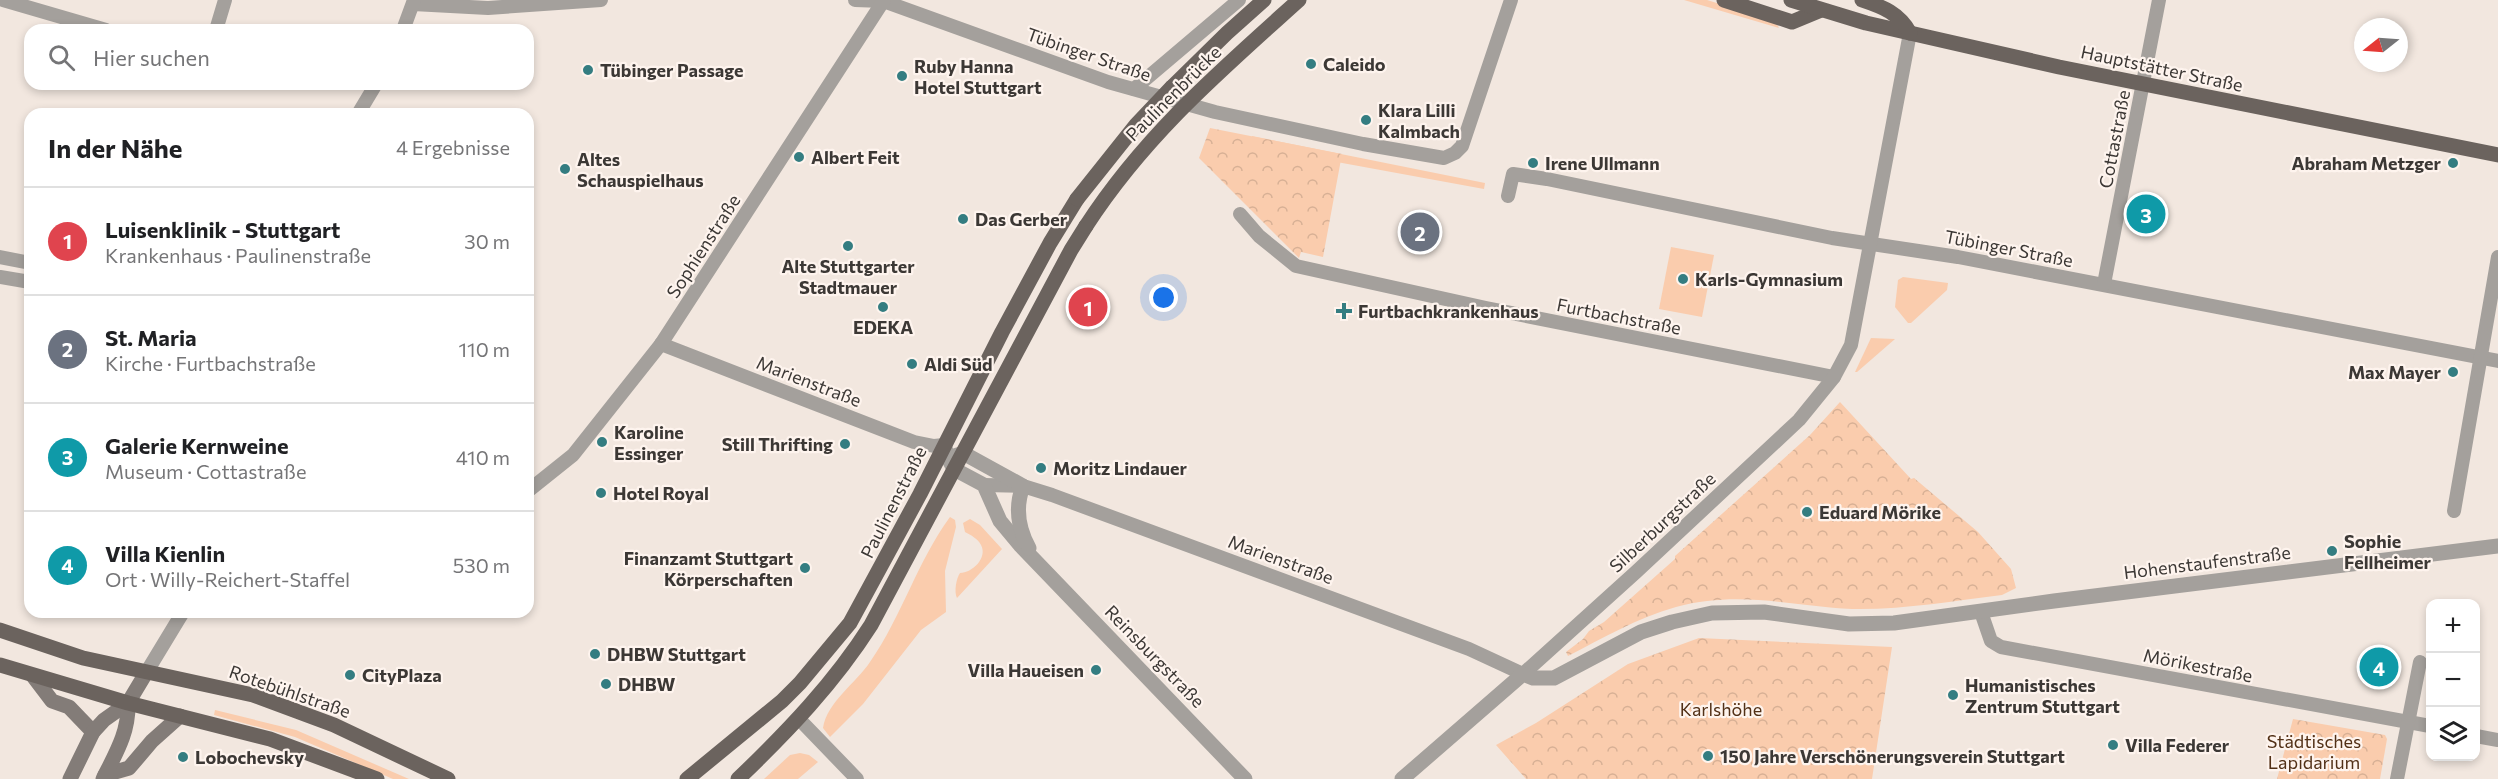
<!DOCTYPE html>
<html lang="de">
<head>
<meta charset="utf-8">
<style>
	:root { --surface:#fff; --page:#f2f2f2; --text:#202124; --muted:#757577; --line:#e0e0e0; --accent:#347d81 }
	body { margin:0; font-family:Commissioner,sans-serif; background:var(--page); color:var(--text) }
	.controls { position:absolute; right:18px; bottom:18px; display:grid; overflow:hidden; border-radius:12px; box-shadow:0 3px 9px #0003 }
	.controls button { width:54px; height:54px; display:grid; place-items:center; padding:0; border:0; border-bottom:2px solid var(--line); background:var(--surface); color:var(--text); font:30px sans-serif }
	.compass { position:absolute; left:2354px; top:18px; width:54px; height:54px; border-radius:50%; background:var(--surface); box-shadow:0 3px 9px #0003; rotate:253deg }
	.you { position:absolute; left:1164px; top:298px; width:21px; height:21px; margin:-15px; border:4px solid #fff; border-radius:50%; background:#1a73e8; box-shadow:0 0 0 9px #1a73e833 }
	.badge { display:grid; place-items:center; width:39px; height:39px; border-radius:50%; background:var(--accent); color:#fff; font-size:20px; font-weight:700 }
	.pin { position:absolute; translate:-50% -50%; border:3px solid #fff; box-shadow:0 2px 6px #0006 }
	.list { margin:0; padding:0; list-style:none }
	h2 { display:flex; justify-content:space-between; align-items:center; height:78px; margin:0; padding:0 24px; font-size:26px }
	h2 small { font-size:20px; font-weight:400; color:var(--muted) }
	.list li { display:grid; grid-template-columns:39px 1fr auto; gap:18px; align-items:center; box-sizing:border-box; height:108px; padding:0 24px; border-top:2px solid var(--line) }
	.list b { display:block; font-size:22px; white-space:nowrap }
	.list p { margin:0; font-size:20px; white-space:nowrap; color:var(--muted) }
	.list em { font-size:20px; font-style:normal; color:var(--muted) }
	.icon { flex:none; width:33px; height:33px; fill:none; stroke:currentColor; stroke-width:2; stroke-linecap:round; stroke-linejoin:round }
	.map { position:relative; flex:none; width:2498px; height:779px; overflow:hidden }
	.search { position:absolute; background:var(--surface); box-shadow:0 3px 9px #0003; left:24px; top:24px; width:510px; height:66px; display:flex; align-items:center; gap:15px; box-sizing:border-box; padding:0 21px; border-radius:18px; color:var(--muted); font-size:22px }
	.panel { position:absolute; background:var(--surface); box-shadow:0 3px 9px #0003; left:24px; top:108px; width:510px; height:510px; border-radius:18px }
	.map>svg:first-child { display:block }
	.grass { fill:#faccad }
	.park { fill:url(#park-crowns) }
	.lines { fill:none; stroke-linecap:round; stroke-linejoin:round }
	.minor { stroke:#a4a09c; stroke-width:14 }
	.tertiary { stroke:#a4a09c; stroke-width:15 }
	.secondary { stroke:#837c78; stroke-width:15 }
	.primary { stroke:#6b635e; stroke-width:15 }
	.primary-bridge { stroke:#6b635e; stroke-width:15 }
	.poi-dot { fill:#347d81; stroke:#fef4ee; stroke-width:2 }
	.labels { text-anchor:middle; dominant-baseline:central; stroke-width:4.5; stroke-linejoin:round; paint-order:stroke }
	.street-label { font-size:18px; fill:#3c3835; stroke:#fef4ee }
	.poi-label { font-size:18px; font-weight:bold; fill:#3c3835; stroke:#fef4ee; text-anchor:start }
	.park-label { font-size:18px; fill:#523016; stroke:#fef4ee }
</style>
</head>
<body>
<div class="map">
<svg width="2498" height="779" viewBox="0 0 2498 779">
	<defs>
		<pattern id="park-crowns" width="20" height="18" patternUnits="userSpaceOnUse" patternTransform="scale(1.5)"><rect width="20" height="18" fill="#faccad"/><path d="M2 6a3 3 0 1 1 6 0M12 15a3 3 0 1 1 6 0" fill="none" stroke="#d7b095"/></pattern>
	</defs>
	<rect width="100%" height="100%" fill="#f2e7df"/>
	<!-- grass -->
	<g class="grass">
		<polygon points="1684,0 1707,0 1775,21 1779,28"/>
		<polygon points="1252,136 1485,183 1484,189 1250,146"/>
		<polygon points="1671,247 1714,255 1702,317 1659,309"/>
		<polygon points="1903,277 1948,283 1947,290 1911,323 1908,323 1895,307 1898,280"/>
		<polygon points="1871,338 1895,339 1857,372 1855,372"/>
		<path d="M 950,517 L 955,520 L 956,527 L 945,571 L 946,612 L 921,630 L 863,704 L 830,737 L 823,728 C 827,702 856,683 870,662 C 902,616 917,562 950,517 Z"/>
		<path d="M 970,519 L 980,525 L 1002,549 L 957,598 C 954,592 956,579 960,573 C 972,573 988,558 981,545 C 978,539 971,535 965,532 L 963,523 Z"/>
		<polygon points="215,710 296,730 409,779 393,779 295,737 214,715"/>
		<polygon points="800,753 809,755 818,762 798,779 764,779 790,755"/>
	</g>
	<!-- park -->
	<g class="park">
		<polygon points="1210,128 1342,154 1323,257 1301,252 1299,258 1199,158"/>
		<path d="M 1840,402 L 1911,479 L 1914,478 L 1978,532 L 2011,569 L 2016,588 L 2002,595 C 1953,601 1902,610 1852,609 C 1789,606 1740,590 1676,607 C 1637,618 1603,638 1568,656 L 1566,652 L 1583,639 L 1589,631 L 1604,622 L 1675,559 L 1675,556 L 1810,435 Z"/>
		<polygon points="1699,638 1892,647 1872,779 1526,779 1496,745 1536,723 1628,664"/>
		<polygon points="2293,719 2385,735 2387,739 2380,779 2277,779"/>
	</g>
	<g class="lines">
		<!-- minor -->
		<g class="minor">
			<polyline points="3,0 106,30"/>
			<polyline points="855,0 883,1 1108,82 1215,112 1363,144 1444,158 1455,153 1462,146 1511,0"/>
			<polyline points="413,4 488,8 601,0"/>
			<polyline points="216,30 225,0"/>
			<polyline points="403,30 414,0"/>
			<polyline points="1134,89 1239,0"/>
			<polyline points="358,114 376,84"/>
			<polyline points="1508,196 1513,174 1547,179 1832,238 1958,257 2498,361"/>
			<polyline points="1240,214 1259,236 1296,266 1486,308 1834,377"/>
			<polyline points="0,257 30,263"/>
			<polyline points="0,277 30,282"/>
			<polyline points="2104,284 2159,0"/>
			<polyline points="661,344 914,442 934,446 944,445"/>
			<polyline points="984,485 1023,486 1052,495 1469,649 1523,674 1636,572 1799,420 1834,377 1851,345 1910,33"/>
			<polyline points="528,491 573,455 661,344 884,0"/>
			<polyline points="2454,511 2498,257"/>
			<polyline points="1981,612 1991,641 2001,647 2430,726"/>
			<polyline points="146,673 183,612"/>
			<polyline points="799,719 857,779"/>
			<polyline points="2476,736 2498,740"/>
			<polyline points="2397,779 2420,662"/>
		</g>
		<!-- tertiary -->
		<g class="tertiary">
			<polyline points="944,445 948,458 954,469 984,485 1000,521 1020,545 1245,779"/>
			<path d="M 951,457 L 963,453 L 1023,486 C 1015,507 1018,528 1029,548"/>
			<polyline points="1402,779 1523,674 1533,678 1554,678 1641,632 1672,622 1712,613 1764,612 1849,624 1894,623 2054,601 2498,546"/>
		</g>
		<!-- secondary -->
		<g class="secondary">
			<polyline points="33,676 52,701 69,707 93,732"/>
			<polyline points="105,775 129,768 152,741 180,716"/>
			<polyline points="70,779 93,732 104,720 128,703 146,673"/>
			<path d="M 103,779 C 116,753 129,732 128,703"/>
		</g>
		<!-- primary -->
		<g class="primary">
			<polyline points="1724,0 1792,22 1821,10"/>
			<polyline points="1791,0 1866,23 2059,67 2498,155"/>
			<path d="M 1862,0 C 1883,7 1899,13 1910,33"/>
			<polyline points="1172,87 1227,33 1264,0"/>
			<polyline points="0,630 83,658 253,695 334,725 448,779"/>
			<polyline points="0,665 128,703 270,739 377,779"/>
			<polyline points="687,779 782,701 800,683 850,623 920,494 1002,332 1050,243 1077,199"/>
			<path d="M 738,779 C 788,731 834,683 871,625 L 1071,250 L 1086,226"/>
		</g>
		<!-- primary-bridge -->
		<g class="primary-bridge">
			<polyline points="1077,199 1136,125 1172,87"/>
			<path d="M 1086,226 C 1145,135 1220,71 1299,0"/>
		</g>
	</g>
	<!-- markers -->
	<g class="poi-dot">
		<circle cx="1311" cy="64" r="6"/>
		<circle cx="588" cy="70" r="6"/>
		<circle cx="902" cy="76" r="6"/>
		<circle cx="1366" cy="120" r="6"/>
		<circle cx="799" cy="157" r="6"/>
		<circle cx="1533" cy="163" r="6"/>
		<circle cx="2453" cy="163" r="6"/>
		<circle cx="565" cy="169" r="6"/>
		<circle cx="963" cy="219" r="6"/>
		<circle cx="848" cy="246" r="6"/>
		<circle cx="1683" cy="279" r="6"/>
		<circle cx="883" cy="307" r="6"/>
		<path d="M1341 302h6v6h6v6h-6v6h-6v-6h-6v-6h6z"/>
		<circle cx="912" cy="364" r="6"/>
		<circle cx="2453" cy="372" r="6"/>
		<circle cx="602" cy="442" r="6"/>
		<circle cx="845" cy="444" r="6"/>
		<circle cx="1041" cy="468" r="6"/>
		<circle cx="601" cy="493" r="6"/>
		<circle cx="1807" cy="512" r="6"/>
		<circle cx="2332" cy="551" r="6"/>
		<circle cx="805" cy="568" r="6"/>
		<circle cx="595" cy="654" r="6"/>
		<circle cx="1096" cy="670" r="6"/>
		<circle cx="350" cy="675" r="6"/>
		<circle cx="606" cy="684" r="6"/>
		<circle cx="1953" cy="695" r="6"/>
		<circle cx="2113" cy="745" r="6"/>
		<circle cx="1708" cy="756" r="6"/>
		<circle cx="183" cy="757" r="6"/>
	</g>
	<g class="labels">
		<!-- street labels -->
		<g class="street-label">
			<text transform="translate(1089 54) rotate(19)">Tübinger Straße</text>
			<text transform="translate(2162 68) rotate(12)">Hauptstätter Straße</text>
			<text transform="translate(1173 93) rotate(-45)">Paulinenbrücke</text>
			<text transform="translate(2114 139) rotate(-79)">Cottastraße</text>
			<text transform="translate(703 246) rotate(-57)">Sophienstraße</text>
			<text transform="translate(2009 248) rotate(11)">Tübinger Straße</text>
			<text transform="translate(1619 316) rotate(11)">Furtbachstraße</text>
			<text transform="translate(809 381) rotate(21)">Marienstraße</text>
			<text transform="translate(893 502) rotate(-63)">Paulinenstraße</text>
			<text transform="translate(1662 522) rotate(-43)">Silberburgstraße</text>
			<text transform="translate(1281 559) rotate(20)">Marienstraße</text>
			<text transform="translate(2207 562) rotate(-7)">Hohenstaufenstraße</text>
			<text transform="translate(1155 656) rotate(46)">Reinsburgstraße</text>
			<text transform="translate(2198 665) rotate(11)">Mörikestraße</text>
			<text transform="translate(290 691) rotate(19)">Rotebühlstraße</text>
		</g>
		<!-- poi labels -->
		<g class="poi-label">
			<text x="1323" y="64">Caleido</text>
			<text x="914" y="66">Ruby Hanna<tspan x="914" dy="21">Hotel Stuttgart</tspan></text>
			<text x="600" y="70">Tübinger Passage</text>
			<text x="1378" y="110">Klara Lilli<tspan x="1378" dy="21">Kalmbach</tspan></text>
			<text x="811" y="157">Albert Feit</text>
			<text x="577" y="159">Altes<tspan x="577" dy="21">Schauspielhaus</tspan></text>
			<text x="1545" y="163">Irene Ullmann</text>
			<text x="2441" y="163" text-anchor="end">Abraham Metzger</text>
			<text x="975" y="219">Das Gerber</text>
			<text x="848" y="266" text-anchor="middle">Alte Stuttgarter<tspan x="848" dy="21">Stadtmauer</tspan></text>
			<text x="1695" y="279">Karls-Gymnasium</text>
			<text x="1358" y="311">Furtbachkrankenhaus</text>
			<text x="883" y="327" text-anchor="middle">EDEKA</text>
			<text x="924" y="364">Aldi Süd</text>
			<text x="2441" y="372" text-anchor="end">Max Mayer</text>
			<text x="614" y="432">Karoline<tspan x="614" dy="21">Essinger</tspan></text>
			<text x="833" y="444" text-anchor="end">Still Thrifting</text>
			<text x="1053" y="468">Moritz Lindauer</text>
			<text x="613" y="493">Hotel Royal</text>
			<text x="1819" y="512">Eduard Mörike</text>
			<text x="2344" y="541">Sophie<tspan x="2344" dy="21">Fellheimer</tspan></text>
			<text x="793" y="558" text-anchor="end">Finanzamt Stuttgart<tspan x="793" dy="21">Körperschaften</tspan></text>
			<text x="607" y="654">DHBW Stuttgart</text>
			<text x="1084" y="670" text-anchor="end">Villa Haueisen</text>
			<text x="362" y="675">CityPlaza</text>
			<text x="618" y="684">DHBW</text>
			<text x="1965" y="685">Humanistisches<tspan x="1965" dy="21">Zentrum Stuttgart</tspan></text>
			<text x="2125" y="745">Villa Federer</text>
			<text x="1720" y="756">150 Jahre Verschönerungsverein Stuttgart</text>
			<text x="195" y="757">Lobochevsky</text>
		</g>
		<!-- park labels -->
		<g class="park-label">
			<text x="1721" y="709">Karlshöhe</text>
			<text x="2314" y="741">Städtisches<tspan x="2314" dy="21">Lapidarium</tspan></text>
		</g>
	</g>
</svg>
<div class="controls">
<button>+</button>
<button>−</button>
<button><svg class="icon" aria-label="layers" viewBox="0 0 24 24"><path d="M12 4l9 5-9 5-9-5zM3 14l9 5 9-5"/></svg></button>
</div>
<svg class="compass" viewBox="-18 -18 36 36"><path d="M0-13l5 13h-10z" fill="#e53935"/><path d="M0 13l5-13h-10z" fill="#757577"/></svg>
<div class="you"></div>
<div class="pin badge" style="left:1088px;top:307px;background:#e0444e">1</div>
<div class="pin badge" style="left:1420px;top:232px;background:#6b7280">2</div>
<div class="pin badge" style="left:2146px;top:214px;background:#0f9aa8">3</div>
<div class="pin badge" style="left:2379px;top:667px;background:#0f9aa8">4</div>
<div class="search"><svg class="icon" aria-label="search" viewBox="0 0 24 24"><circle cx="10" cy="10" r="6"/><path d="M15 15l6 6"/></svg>Hier suchen</div>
<section class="panel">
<h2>In der Nähe<small>4 Ergebnisse</small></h2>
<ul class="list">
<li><span class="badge" style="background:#e0444e">1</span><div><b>Luisenklinik - Stuttgart</b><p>Krankenhaus · Paulinenstraße</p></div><em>30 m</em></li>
<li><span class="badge" style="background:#6b7280">2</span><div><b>St. Maria</b><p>Kirche · Furtbachstraße</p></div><em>110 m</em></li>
<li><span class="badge" style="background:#0f9aa8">3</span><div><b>Galerie Kernweine</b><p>Museum · Cottastraße</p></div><em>410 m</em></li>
<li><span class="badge" style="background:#0f9aa8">4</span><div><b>Villa Kienlin</b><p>Ort · Willy-Reichert-Staffel</p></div><em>530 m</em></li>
</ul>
</section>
</div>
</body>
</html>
